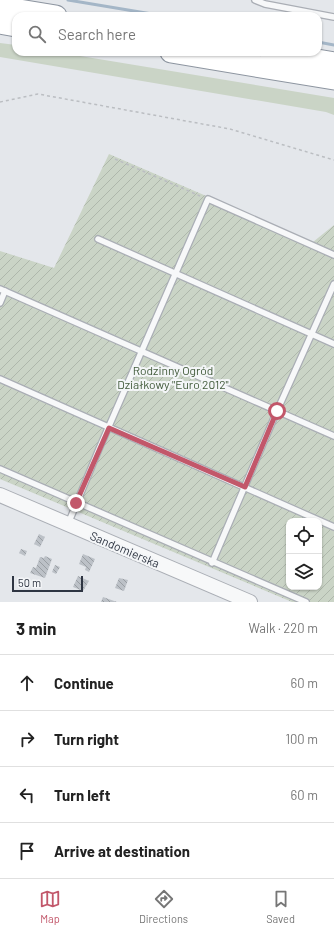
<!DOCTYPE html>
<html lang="en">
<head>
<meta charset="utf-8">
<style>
	:root { --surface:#fff; --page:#f6f6f6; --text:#222; --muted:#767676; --line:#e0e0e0; --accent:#c2576a }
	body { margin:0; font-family:Barlow,sans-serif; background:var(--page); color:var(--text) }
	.controls { position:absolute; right:12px; bottom:12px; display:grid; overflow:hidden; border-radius:8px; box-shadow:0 1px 3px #0004 }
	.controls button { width:36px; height:36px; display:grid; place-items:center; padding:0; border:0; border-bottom:1px solid var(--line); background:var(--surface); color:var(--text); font:20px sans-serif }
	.scale { position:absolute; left:12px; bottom:10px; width:71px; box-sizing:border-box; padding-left:4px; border:2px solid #2e3542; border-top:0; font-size:11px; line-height:14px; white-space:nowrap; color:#2e3542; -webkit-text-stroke:3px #f4f6f8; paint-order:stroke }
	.stop { position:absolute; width:12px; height:12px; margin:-9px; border:3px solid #c2576a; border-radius:50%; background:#fff }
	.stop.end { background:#c2576a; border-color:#fff; box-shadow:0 1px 4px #0008 }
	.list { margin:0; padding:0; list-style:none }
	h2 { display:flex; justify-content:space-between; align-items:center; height:52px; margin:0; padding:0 16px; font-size:17px }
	h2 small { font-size:13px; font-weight:400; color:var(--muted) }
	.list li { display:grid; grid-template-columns:26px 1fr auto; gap:12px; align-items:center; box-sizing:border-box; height:56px; padding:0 16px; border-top:1px solid var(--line) }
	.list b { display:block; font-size:15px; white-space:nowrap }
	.list em { font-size:13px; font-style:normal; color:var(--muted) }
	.icon { flex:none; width:22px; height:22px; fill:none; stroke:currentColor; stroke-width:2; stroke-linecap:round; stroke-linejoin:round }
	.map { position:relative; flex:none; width:334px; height:602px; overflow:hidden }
	.search { position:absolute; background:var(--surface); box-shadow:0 1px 3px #0004; left:12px; right:12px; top:12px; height:44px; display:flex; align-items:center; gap:10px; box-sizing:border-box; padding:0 14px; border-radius:12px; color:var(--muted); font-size:15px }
	.sheet { height:276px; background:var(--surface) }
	nav { display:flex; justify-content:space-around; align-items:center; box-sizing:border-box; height:56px; border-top:1px solid var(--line); background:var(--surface); font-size:11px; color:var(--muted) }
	nav a { display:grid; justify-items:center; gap:2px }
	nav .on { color:var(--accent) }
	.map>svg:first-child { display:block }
	.grass { fill:#cad4c6 }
	.garden { fill:url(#garden-furrows); fill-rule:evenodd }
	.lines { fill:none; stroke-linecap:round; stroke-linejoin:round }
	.stream { stroke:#a4b6c7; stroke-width:3 }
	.building { fill:url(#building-back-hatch) }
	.service-casing { stroke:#aaaeb5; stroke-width:8 }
	.tertiary-casing { stroke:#aaaeb5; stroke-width:16 }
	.motorway-casing { stroke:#8d95a0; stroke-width:23 }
	.path { stroke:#bbbec2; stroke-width:1.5; stroke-dasharray:3 3; stroke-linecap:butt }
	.service { stroke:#f7f8f9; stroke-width:5.5 }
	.tertiary { stroke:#f7f8f9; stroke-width:14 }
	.motorway { stroke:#fff; stroke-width:21 }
	.route { stroke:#c2576a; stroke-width:5 }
	.labels { text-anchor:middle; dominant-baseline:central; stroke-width:4; stroke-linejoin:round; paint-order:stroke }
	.park-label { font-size:12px; fill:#435c3c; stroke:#f4f6f8 }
	.street-label { font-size:12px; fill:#2e3542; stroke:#f4f6f8 }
</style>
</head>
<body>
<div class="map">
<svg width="334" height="602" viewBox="0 0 334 602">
	<defs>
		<pattern id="garden-furrows" width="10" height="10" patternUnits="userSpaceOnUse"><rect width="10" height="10" fill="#cad4c6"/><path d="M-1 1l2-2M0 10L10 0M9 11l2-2" fill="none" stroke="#aeb7ab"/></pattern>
		<pattern id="building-back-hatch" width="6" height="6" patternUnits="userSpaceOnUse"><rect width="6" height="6" fill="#bcc1c7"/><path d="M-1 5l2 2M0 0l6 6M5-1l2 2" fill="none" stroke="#999ea3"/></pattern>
	</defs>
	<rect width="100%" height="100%" fill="#e4e7eb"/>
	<!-- grass -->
	<polygon class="grass" points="0,43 16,45 16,52 56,52 334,98 334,115 326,112 0,57"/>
	<!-- garden -->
	<path class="garden" d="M 109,154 L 313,242 L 334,225 L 334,602 L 292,602 L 0,479 L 0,251 L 54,268 ZM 289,521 L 319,521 L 319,587 L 289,587 Z"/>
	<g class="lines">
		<!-- stream -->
		<g class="stream">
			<polyline points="68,0 164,16"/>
			<polyline points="318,42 334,45"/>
		</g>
	</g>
	<!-- building -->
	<g class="building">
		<polygon points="39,534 45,537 40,547 34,544"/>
		<polygon points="21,549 27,551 25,556 19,553"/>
		<polygon points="83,554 95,559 89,572 85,570 86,567 79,564"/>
		<polygon points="45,556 52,559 45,578 30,573 33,567 36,568 40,557 44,558"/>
		<polygon points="55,565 60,567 56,574 52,572"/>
		<polygon points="78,576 89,581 83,591 73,587"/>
		<polygon points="119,578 128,580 124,591 115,588"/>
		<polygon points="103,597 117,602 101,602"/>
	</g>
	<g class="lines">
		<defs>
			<g id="service">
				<polyline points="255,0 265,4 334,17"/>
				<polyline points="98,239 334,344"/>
				<polyline points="0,289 334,436"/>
				<polyline points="0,303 5,291"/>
				<polyline points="0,379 334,527"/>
				<polyline points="0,469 306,602"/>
				<polyline points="68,524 99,449 208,199 334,255"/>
				<polyline points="212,563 277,411 334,284"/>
			</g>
			<polyline id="tertiary" points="0,495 250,602"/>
			<g id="motorway">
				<polyline points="0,7 56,16"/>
				<polyline points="0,23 16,26"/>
				<polyline points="171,52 334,79"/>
				<polyline points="270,52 334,63"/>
			</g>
		</defs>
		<!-- service casing -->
		<use href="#service" class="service-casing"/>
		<!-- tertiary casing -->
		<use href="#tertiary" class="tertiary-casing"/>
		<!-- motorway casing -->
		<use href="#motorway" class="motorway-casing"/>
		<!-- path -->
		<g class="path">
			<polyline points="0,102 38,94 230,129 334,160"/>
			<polyline points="115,159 200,196"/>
		</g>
		<!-- service -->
		<use href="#service" class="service"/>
		<!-- tertiary -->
		<use href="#tertiary" class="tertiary"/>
		<!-- motorway -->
		<use href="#motorway" class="motorway"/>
	</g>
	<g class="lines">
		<!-- route -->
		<polyline class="route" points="76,503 109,428 245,487 277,411"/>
	</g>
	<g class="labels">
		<!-- park labels -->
		<g class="park-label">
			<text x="173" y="370">Rodzinny Ogród<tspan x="173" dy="14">Działkowy "Euro 2012"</tspan></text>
		</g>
		<!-- street labels -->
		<g class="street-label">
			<text transform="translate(125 549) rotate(23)">Sandomierska</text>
		</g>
	</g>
</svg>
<div class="controls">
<button><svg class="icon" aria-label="locate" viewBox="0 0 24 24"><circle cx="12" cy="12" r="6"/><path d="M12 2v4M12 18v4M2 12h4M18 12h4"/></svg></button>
<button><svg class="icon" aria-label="layers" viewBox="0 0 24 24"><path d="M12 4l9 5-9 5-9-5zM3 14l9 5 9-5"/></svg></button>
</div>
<div class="scale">50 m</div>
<div class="stop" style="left:277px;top:411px"></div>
<div class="stop end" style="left:76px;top:503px"></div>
<div class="search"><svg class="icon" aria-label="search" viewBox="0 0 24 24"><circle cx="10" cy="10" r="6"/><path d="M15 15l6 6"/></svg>Search here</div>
</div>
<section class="sheet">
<h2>3 min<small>Walk · 220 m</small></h2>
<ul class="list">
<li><svg class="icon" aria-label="ahead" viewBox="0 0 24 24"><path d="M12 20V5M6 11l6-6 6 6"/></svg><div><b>Continue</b></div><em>60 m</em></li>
<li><svg class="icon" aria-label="right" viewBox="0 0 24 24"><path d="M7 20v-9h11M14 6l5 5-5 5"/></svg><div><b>Turn right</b></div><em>100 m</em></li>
<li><svg class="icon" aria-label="left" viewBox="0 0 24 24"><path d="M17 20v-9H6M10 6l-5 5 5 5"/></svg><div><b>Turn left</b></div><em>60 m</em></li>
<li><svg class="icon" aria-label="arrive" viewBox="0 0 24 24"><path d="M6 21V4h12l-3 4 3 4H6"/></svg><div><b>Arrive at destination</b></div></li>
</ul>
</section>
<nav>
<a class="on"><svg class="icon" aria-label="map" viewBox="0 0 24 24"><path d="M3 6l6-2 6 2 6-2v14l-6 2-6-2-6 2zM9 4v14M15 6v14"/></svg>Map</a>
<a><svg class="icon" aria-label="directions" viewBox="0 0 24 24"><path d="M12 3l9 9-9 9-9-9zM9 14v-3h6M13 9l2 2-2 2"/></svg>Directions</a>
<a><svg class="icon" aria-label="saved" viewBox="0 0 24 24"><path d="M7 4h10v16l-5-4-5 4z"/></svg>Saved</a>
</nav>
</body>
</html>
